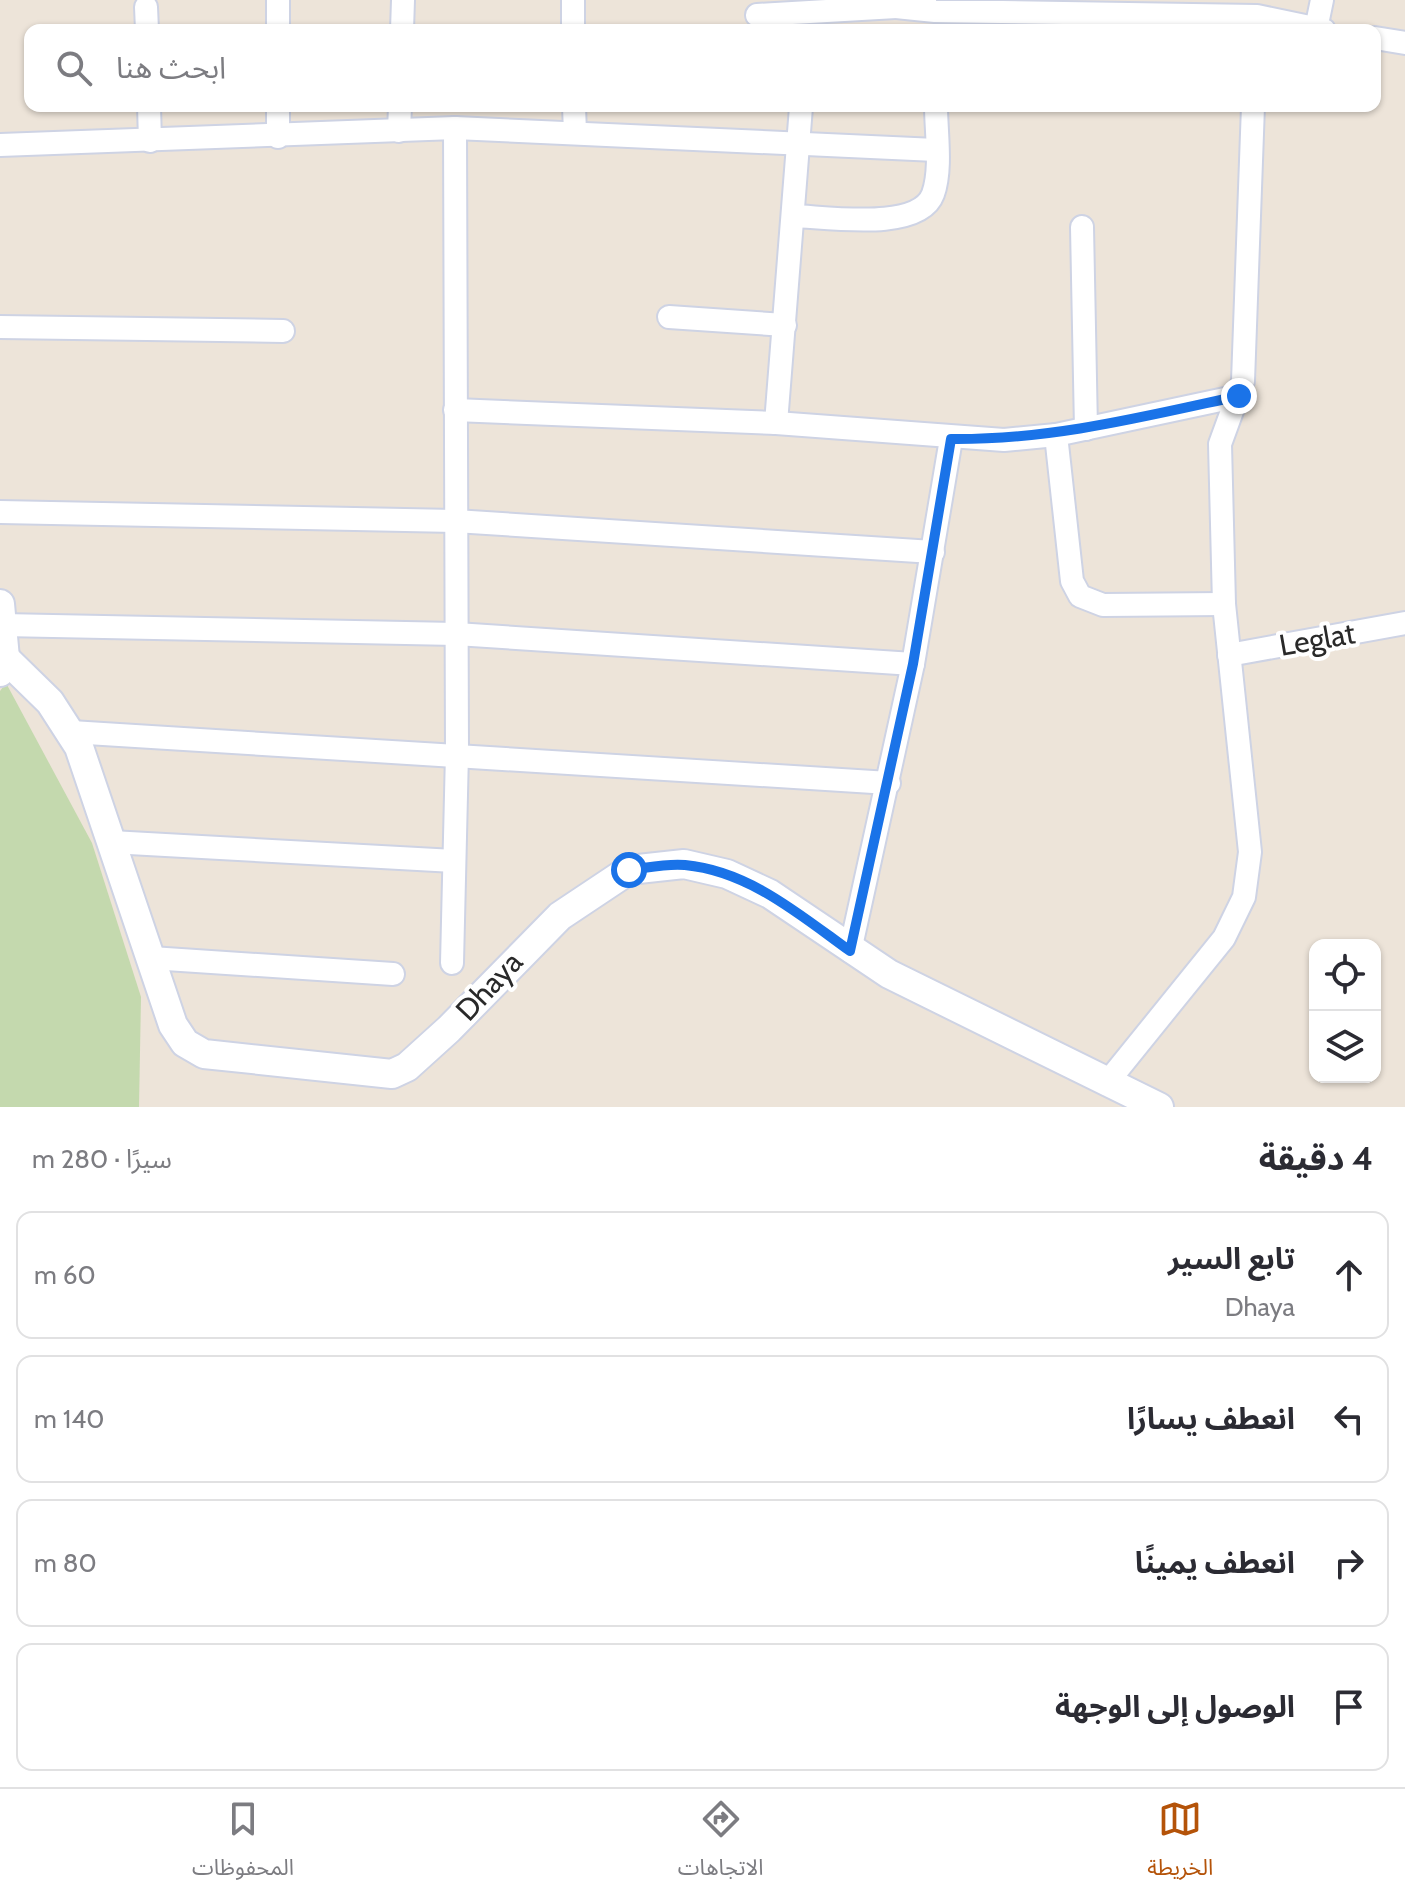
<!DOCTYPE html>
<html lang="ar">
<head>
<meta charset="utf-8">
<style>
	:root { --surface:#fff; --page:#f7f7f7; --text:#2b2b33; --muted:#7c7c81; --line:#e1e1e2; --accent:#b45309 }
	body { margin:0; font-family:Cabin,"Noto Sans Arabic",sans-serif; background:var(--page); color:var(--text); direction:rtl }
	.controls { position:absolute; right:24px; bottom:24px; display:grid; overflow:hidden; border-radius:16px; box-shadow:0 2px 6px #0004 }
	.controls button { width:72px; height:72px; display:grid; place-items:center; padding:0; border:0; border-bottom:2px solid var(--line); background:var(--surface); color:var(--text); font:40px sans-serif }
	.stop { position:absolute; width:24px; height:24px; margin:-18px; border:6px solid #1a73e8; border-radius:50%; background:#fff }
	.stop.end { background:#1a73e8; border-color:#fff; box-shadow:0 2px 8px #0008 }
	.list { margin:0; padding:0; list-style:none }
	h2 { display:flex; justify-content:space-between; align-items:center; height:104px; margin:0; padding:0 32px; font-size:34px }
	h2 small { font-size:26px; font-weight:400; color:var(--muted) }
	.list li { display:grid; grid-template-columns:52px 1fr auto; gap:24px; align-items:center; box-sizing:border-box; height:128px; margin:0 16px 16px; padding:0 16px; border:2px solid var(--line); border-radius:16px }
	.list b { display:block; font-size:30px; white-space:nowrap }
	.list p { margin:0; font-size:26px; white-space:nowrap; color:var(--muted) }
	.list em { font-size:26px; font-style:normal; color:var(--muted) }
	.icon { flex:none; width:44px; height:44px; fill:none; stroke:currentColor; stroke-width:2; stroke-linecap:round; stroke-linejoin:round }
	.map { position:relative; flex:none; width:1405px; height:1107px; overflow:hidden; direction:ltr }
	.search { position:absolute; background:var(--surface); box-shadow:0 2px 6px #0004; left:24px; right:24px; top:24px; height:88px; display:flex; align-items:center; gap:20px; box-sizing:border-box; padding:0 28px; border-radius:16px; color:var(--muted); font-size:30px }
	.sheet { height:680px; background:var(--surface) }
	nav { display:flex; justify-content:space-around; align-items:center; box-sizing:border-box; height:112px; border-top:2px solid var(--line); background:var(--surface); font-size:22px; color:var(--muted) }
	nav a { display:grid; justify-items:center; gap:4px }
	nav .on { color:var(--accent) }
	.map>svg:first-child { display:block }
	.cemetery { fill:#c4d9ae }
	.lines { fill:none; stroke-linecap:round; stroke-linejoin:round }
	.minor-casing { stroke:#ced3e4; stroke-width:26 }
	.tertiary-casing { stroke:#ced3e4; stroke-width:32 }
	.minor { stroke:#fff; stroke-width:22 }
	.tertiary { stroke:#fff; stroke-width:28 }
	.route { stroke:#1a73e8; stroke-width:10 }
	.labels { text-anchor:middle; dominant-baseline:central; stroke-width:8; stroke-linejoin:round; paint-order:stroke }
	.street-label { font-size:30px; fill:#292929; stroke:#fff }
</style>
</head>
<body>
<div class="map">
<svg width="1405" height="1107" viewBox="0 0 1405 1107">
	<rect width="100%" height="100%" fill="#ede4d9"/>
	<!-- cemetery -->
	<polygon class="cemetery" points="6,683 92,843 141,997 139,1107 0,1107 0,691"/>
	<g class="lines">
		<defs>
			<g id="minor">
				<polyline points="573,0 573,30"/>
				<polyline points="894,0 896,7 935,11 1257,16 1324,30"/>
				<polyline points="146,7 147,30"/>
				<polyline points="757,15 896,7"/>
				<polyline points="1316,29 1322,0"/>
				<polyline points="278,30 278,0"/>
				<polyline points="402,30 403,0"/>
				<polyline points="1375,38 1405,43"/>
				<polyline points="149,106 150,141"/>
				<polyline points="574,106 575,133"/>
				<polyline points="399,131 400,106"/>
				<polyline points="278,137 278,106"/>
				<polyline points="0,145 455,128 936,150"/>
				<path d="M 793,216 C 827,217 919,232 933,194 C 942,169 936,132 936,106"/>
				<polyline points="1082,227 1086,429"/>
				<polyline points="669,317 785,325"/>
				<polyline points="0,327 283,331"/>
				<polyline points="455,410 776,423 1004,440 1056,435 1239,396"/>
				<polyline points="776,423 801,107"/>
				<polyline points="1056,435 1072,581 1080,596 1103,605 1224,604"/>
				<polyline points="0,512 455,521 933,552"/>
				<polyline points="2,625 456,634 913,664"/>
				<polyline points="1229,655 1405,623"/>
				<polyline points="71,732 889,783"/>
				<polyline points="111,842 454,861"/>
				<polyline points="850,951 913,664 951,439"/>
				<polyline points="151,958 393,974"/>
				<polyline points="452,963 457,753 455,128"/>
				<polyline points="1106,1084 1224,938 1244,897 1250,852 1224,604 1220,444 1243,381 1253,106"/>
			</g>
			<g id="tertiary">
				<polyline points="0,604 5,658 0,672"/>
				<polyline points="5,658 50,702 79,747 173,1025 185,1043 204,1054 392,1074 407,1067 449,1029 560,916 629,870 684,864 727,874 770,894 889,974 1159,1107"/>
			</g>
		</defs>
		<!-- minor casing -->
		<use href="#minor" class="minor-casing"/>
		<!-- tertiary casing -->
		<use href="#tertiary" class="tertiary-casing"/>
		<!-- minor -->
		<use href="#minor" class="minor"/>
		<!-- tertiary -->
		<use href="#tertiary" class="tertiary"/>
	</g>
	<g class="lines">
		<!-- route -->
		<path class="route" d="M 629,870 C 647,868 667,863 685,865 C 749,871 800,915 850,951 L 913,664 L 951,439 C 1051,440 1142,417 1239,396"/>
	</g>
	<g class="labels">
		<!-- street labels -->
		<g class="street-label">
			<text transform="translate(1317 639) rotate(-10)">Leglat</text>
			<text transform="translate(489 986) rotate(-47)">Dhaya</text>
		</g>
	</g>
</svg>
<div class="controls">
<button><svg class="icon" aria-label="locate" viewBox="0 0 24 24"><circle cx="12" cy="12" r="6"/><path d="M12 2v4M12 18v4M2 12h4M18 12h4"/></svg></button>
<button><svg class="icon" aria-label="layers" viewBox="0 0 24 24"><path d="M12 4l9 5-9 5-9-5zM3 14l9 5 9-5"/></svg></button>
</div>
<div class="stop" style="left:629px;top:870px"></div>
<div class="stop end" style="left:1239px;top:396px"></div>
<div class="search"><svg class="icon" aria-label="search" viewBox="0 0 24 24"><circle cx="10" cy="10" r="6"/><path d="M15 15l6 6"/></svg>ابحث هنا</div>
</div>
<section class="sheet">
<h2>4 دقيقة<small>سيرًا · 280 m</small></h2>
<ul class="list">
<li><svg class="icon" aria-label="ahead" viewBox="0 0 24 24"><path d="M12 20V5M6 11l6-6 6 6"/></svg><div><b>تابع السير</b><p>Dhaya</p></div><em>60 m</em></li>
<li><svg class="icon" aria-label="left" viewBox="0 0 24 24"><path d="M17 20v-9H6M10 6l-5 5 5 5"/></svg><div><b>انعطف يسارًا</b></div><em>140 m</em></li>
<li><svg class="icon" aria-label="right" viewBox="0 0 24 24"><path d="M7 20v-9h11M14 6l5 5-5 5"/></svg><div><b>انعطف يمينًا</b></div><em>80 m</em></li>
<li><svg class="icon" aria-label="arrive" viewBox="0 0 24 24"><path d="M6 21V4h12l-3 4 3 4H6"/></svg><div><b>الوصول إلى الوجهة</b></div></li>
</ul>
</section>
<nav>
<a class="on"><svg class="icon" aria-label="map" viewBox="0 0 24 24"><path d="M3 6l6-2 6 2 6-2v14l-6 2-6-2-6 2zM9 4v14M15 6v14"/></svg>الخريطة</a>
<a><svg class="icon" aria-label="directions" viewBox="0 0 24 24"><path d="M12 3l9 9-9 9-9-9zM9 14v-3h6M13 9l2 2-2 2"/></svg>الاتجاهات</a>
<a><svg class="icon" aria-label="saved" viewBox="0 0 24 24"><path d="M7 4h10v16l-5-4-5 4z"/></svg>المحفوظات</a>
</nav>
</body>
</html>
